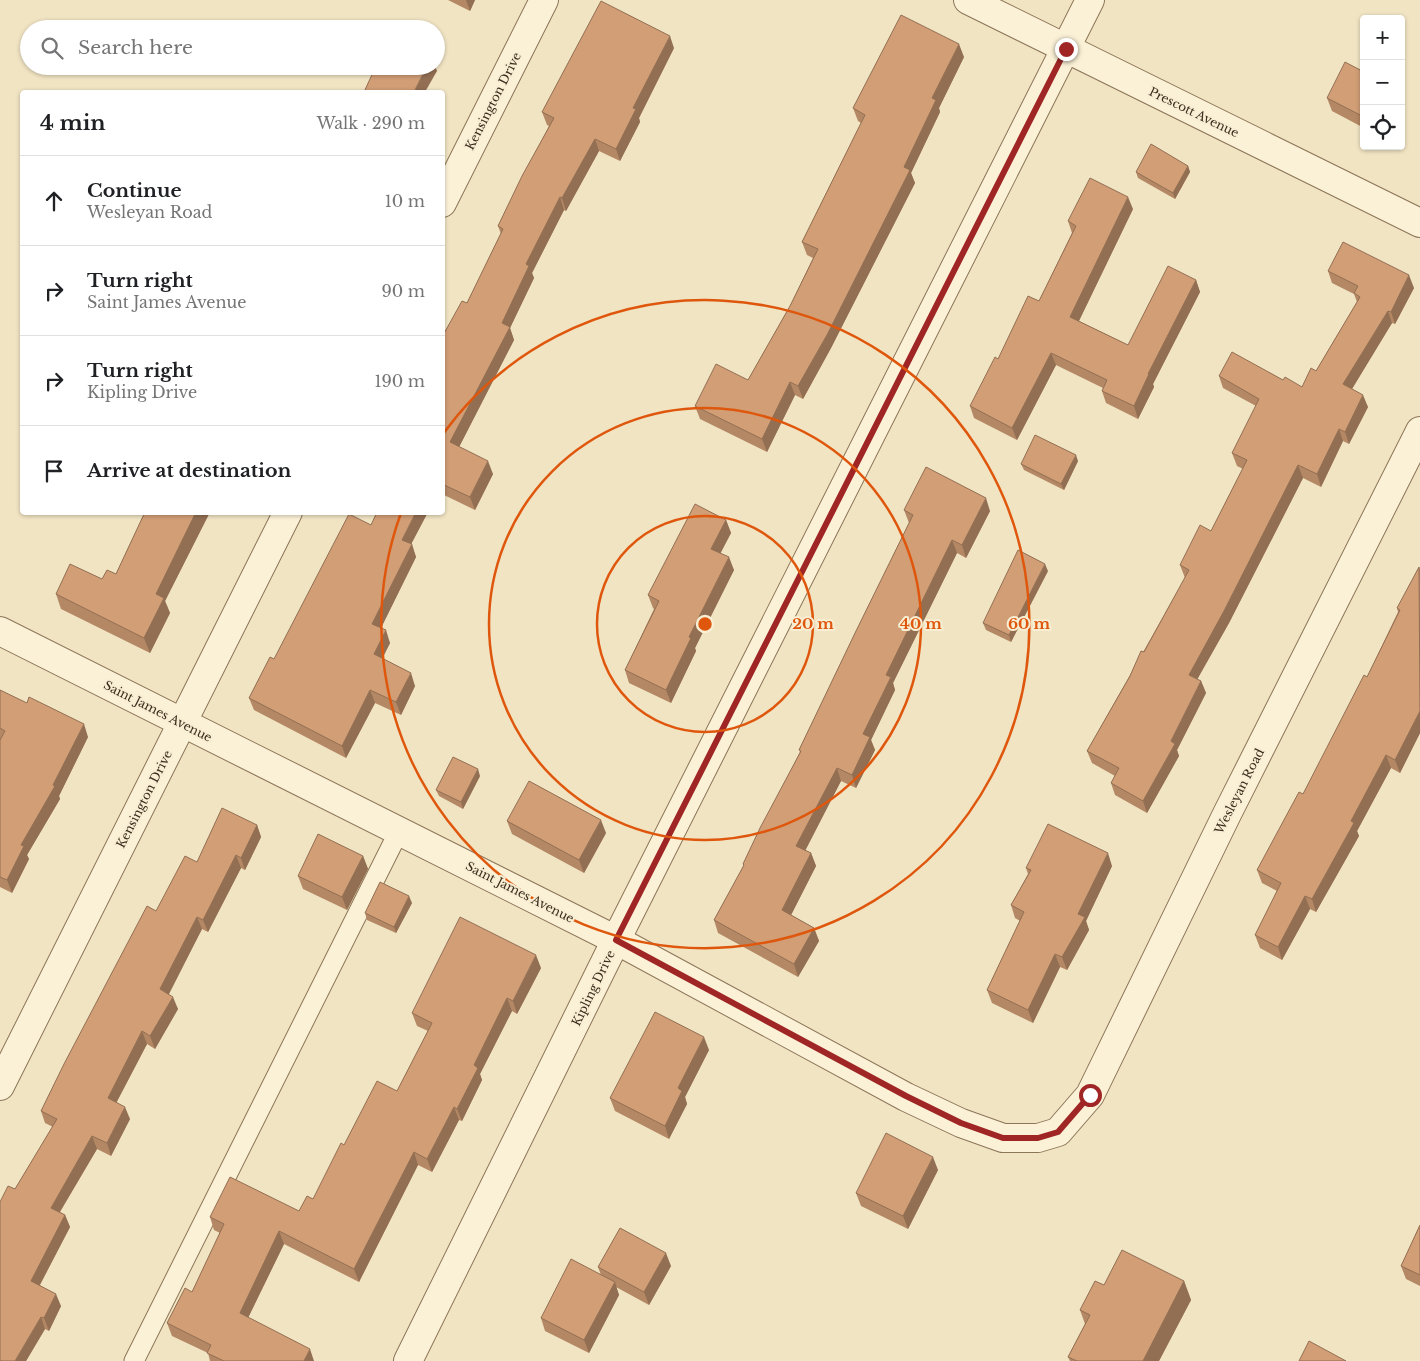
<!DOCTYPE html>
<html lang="en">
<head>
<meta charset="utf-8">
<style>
	:root { --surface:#fff; --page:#f6f6f6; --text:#202124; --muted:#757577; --line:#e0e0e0 }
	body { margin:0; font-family:"Libre Baskerville",serif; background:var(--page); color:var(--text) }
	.controls { position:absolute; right:15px; top:15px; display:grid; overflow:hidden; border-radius:5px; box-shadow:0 1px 4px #0004 }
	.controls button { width:45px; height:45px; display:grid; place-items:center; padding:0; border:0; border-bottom:1px solid var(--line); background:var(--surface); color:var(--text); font:25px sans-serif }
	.stop { position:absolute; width:15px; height:15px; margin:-11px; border:4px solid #9f2625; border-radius:50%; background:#fff }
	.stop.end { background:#9f2625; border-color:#fff; box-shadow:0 1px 5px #0008 }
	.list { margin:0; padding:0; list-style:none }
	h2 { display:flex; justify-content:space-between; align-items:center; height:65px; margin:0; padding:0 20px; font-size:21px }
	h2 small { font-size:16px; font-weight:400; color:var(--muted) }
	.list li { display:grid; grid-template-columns:32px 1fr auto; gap:15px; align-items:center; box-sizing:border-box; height:90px; padding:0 20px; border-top:1px solid var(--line) }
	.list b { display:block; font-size:19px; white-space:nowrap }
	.list p { margin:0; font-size:16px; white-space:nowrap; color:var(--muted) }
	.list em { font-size:16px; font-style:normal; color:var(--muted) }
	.icon { flex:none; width:28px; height:28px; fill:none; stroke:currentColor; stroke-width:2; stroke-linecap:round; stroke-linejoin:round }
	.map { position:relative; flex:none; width:1420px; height:1361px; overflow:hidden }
	.search { position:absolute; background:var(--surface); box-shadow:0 1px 4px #0004; left:20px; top:20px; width:425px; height:55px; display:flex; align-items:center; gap:12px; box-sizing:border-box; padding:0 18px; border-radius:28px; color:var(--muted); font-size:19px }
	.panel { position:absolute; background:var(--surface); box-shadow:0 1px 4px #0004; left:20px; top:90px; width:425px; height:425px; border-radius:5px }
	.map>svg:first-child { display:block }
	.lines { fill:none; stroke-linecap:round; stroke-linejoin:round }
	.service-casing { stroke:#8c7558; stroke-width:21 }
	.minor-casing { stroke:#8c7558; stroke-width:30 }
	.service { stroke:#fbf1d7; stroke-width:19 }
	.minor { stroke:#fbf1d7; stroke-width:28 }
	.wall { fill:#b48865 }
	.shaded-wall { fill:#926f53 }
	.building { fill:#d19e76; stroke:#926f53 }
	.route { stroke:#9f2625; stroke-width:6 }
	.ring { fill:none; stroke:#df570d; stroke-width:2.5 }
	.labels { text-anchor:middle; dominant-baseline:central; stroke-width:4; stroke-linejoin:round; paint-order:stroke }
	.street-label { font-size:12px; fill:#3b2c1d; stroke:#f7eed3 }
	.centre { fill:#df570d; stroke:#f7eed3; stroke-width:2.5 }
	.ring-label { font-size:15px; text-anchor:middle; font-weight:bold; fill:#df570d; stroke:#f7eed3; stroke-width:4; stroke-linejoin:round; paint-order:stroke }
</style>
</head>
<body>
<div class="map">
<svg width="1420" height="1361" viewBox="0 0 1420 1361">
	<rect width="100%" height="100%" fill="#f1e4c3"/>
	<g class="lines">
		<defs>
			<polyline id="service" points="134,1361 399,831"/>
			<g id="minor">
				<polyline points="968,0 1420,223"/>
				<polyline points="442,203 544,0"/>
				<polyline points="0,631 616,940 906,1097 961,1123 1003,1138 1038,1138 1058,1132 1090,1095 1227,814 1420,431"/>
				<polyline points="0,1086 288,512"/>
				<polyline points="408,1361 616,940 1090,0"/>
			</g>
		</defs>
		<!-- service casing -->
		<use href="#service" class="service-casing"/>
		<!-- minor casing -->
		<use href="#minor" class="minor-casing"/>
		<!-- service -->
		<use href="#service" class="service"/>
		<!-- minor -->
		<use href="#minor" class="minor"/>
	</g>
	<!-- wall -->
	<g class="wall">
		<polygon points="448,0 475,0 470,11"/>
		<polygon points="674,48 639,118 640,122 620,161 599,151 566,211 564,210 532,273 534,278 510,328 514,340 459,447 493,474 475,510 442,494 442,337 467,303 501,234 498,226 549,126 547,125 542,112"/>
		<polygon points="964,57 939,108 940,112 911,173 915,183 831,348 803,399 795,395 767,452 700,419 695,406 748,380 790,306 813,258 807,255 802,242 861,123 858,121 853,108"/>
		<polygon points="1364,72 1364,128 1332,111 1327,98"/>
		<polygon points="1188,166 1190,172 1175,199 1138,178 1136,172"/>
		<polygon points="1133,209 1079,321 1128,345 1196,280 1200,292 1153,384 1154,387 1138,419 1106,403 1102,391 1103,388 1056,365 1017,440 974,418 970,406 998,359 1039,301 1072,233 1068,221"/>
		<polygon points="1328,271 1414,288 1395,324 1392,323 1352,389 1368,407 1349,444 1343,441 1321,487 1303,478 1229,623 1197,679 1201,681 1206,693 1177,750 1179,756 1147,813 1115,795 1111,783 1115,776 1092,763 1087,751 1185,578 1180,565 1211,531 1243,469 1237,466 1232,453 1256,406 1223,388 1219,376 1283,380 1302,387 1316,371 1357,302 1354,294 1332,283"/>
		<polygon points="1078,461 1064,490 1024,470 1021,464"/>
		<polygon points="904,510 990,511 966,558 957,553 893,683 895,690 871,740 875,750 856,788 841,781 805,850 811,853 816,866 791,915 814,928 819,941 798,977 718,933 714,920 744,866 743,864 800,752 799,750 909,523"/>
		<polygon points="139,512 210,512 165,601 170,613 150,653 61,609 56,594 102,579 116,574 144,515"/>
		<polygon points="428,512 411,544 416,557 381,628 390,643 382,659 415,686 401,715 375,703 346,758 254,710 249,698 274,659"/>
		<polygon points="726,520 731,533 720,553 734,570 695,648 696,651 671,703 629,683 625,670 654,609 653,608 648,595"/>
		<polygon points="1420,567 1420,733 1400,773 1391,768 1357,831 1359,836 1316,912 1310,909 1282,960 1260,948 1255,935 1277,891 1262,883 1257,870 1303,794 1367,677 1398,612 1397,608"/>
		<polygon points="1048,571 1011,642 986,630 983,623"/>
		<polygon points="0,690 88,737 59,796 60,799 27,855 29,859 12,893 0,887"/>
		<polygon points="480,776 463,809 439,796 436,790"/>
		<polygon points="507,821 606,833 584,873 512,834"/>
		<polygon points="257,825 261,837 245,870 241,868 208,932 202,929 168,994 178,1009 155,1049 147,1044 116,1103 130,1119 111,1156 97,1149 60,1212 65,1215 70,1227 40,1285 61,1306 49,1331 45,1329 26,1361 15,1189 53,1127 45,1123 41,1111 156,911 197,862"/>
		<polygon points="363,856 368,869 347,910 303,889 298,876"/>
		<polygon points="1112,866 1086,921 1089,930 1067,970 1060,967 1033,1023 992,1003 987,990 1020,921 1015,918 1011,905 1028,874 1026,868"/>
		<polygon points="412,903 396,933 367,920 365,913"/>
		<polygon points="541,968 517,1014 512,1011 480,1074 482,1080 462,1121 459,1120 432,1172 418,1165 359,1282 284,1244 248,1318 314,1361 210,1361 208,1353 172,1336 167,1323 192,1292 220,1233 214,1230 210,1217 299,1211 313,1199 344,1145 397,1091 428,1031 417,1026 412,1013"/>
		<polygon points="709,1050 685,1097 687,1104 669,1139 615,1111 610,1098"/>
		<polygon points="938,1170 908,1229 861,1206 856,1193"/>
		<polygon points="1420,1225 1420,1286 1406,1279 1401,1266"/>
		<polygon points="671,1266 649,1305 616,1287 619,1295 589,1353 545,1331 541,1318 601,1275 598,1267"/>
		<polygon points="1184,1281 1191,1300 1159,1361 1070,1361 1068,1357 1085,1324 1080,1310 1104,1285"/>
	</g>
	<!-- shaded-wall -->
	<g class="shaded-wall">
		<polygon points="466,0 475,0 470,11"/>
		<polygon points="670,36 674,48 639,118 640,122 620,161 616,149 633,108"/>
		<polygon points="959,44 964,57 939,108 940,112 911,173 915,183 831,348 803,399 798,386 904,167 932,98"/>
		<polygon points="427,66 435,66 437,71 425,92 414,92"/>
		<polygon points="595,139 599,151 566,211 562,198"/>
		<polygon points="1188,166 1190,172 1175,199 1173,193"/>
		<polygon points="560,197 564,210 532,273 534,278 510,328 514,340 455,455 450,442 502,323 526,264"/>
		<polygon points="1128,197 1133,209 1075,329 1070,317"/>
		<polygon points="1409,275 1414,288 1395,324 1391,312"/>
		<polygon points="1196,280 1200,292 1153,384 1154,387 1138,419 1134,406 1148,374"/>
		<polygon points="1388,311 1392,323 1347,397 1343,384"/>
		<polygon points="1051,353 1056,365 1017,440 1012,428"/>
		<polygon points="790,382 795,395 767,452 762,439"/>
		<polygon points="1363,395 1368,407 1349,444 1345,432"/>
		<polygon points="1339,429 1343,441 1321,487 1317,474"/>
		<polygon points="1076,455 1078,461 1064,490 1061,484"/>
		<polygon points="488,461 493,474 475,510 470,497"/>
		<polygon points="1298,465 1303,478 1229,623 1193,687 1189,675"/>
		<polygon points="986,498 990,511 966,558 962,545"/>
		<polygon points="196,512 210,512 165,601 170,613 150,653 144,638 156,594"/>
		<polygon points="416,512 428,512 407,552 402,540"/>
		<polygon points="726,520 731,533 716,562 711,549"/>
		<polygon points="952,540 957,553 893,683 895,690 871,740 875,750 856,788 852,775 863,734 886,675"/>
		<polygon points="412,544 416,557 377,636 372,624"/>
		<polygon points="729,557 734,570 695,648 696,651 671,703 666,690 689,637"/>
		<polygon points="1045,564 1048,571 1011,642 1009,635"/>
		<polygon points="386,630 390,643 378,667 374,654"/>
		<polygon points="411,673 415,686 401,715 396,702"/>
		<polygon points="1201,681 1206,693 1177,750 1179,756 1147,813 1143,801 1171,741"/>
		<polygon points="370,690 375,703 346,758 342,746"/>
		<polygon points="1420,711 1420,733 1400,773 1395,760"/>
		<polygon points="84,724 88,737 59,796 60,799 27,855 29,859 12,893 7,880 21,845 53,785"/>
		<polygon points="1386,755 1391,768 1357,831 1359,836 1316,912 1312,899 1351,821"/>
		<polygon points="837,768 841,781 801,859 796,846"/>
		<polygon points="478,769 480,776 463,809 461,802"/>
		<polygon points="601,820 606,833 584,873 579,860"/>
		<polygon points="257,825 261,837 245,870 241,858"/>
		<polygon points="811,853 816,866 787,923 782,910"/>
		<polygon points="1108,853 1112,866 1086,921 1089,930 1067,970 1062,957 1078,914"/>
		<polygon points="236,855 241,868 208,932 203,920"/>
		<polygon points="363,856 368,869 347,910 342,897"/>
		<polygon points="409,896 412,903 396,933 394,927"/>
		<polygon points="1305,896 1310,909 1282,960 1278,947"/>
		<polygon points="197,917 202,929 165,1002 160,989"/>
		<polygon points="814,928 819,941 798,977 794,964"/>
		<polygon points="1055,954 1060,967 1033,1023 1028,1010"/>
		<polygon points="536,955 541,968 517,1014 513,1001"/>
		<polygon points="173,997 178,1009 155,1049 150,1036"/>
		<polygon points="507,998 512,1011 480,1074 482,1080 462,1121 457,1109 474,1065"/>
		<polygon points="142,1031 147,1044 112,1111 108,1098"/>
		<polygon points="704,1037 709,1050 685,1097 687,1104 669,1139 665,1126 678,1088"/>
		<polygon points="125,1107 130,1119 111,1156 107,1143"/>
		<polygon points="454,1107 459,1120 432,1172 427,1159"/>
		<polygon points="92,1136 97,1149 55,1220 51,1208"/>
		<polygon points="414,1152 418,1165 359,1282 354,1269"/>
		<polygon points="933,1157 938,1170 908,1229 903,1216"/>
		<polygon points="65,1215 70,1227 35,1294 31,1281"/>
		<polygon points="279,1231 284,1244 244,1326 240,1313"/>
		<polygon points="666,1253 671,1266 649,1305 644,1292"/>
		<polygon points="1184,1281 1191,1300 1159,1361 1143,1361"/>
		<polygon points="615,1282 619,1295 589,1353 584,1340"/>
		<polygon points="56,1294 61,1306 49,1331 44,1318"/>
		<polygon points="41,1317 45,1329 26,1361 15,1361"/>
		<polygon points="310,1349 314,1361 304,1361"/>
	</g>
	<!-- building -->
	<g class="building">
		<polygon points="601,1 670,36 633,108 636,109 616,149 595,139 562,198 560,197 526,264 529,266 502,323 510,327 450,442 488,461 470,497 442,484 442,344 444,342 442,342 442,337 462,301 467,303 503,229 498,226 522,176 554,118 542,112"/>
		<polygon points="901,15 959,44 932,98 936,100 904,167 910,170 827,335 798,386 790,382 762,439 695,406 716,364 748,380 790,306 818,249 802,242 865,115 853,108"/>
		<polygon points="1345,62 1364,72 1364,117 1327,98"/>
		<polygon points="376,66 427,66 414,92 364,92"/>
		<polygon points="1151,144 1188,166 1173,193 1136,172"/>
		<polygon points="1090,178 1128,197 1070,317 1128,345 1168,266 1196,280 1148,374 1149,374 1134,406 1102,391 1107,380 1051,353 1012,428 970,406 995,357 998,359 1028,296 1039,301 1076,226 1068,221"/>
		<polygon points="1343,242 1409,275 1391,312 1388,311 1343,384 1363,395 1345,432 1339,429 1317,474 1298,465 1224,611 1189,675 1201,681 1171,741 1175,744 1143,801 1111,783 1119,768 1087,751 1130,676 1141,651 1144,652 1189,570 1180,565 1200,525 1211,531 1247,460 1232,453 1259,399 1219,376 1232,352 1283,380 1285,377 1302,387 1311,368 1316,371 1360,297 1354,293 1358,286 1328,271"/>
		<polygon points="1035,435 1076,455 1061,484 1021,464"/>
		<polygon points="926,467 986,498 962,545 952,540 886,675 891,677 863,734 870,737 852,775 837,768 796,846 811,853 782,910 814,928 794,964 714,920 744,865 743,864 760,828 801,751 799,750 856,631 913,515 904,510"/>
		<polygon points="695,504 726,520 711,549 729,557 689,637 691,638 666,690 625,670 659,601 648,595"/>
		<polygon points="145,512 196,512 156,594 164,598 144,638 56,594 70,564 102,579 107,570 116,574"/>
		<polygon points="377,512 416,512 402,540 412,544 372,624 386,630 374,654 411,673 396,702 370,690 342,746 249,698 270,657 274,659 349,514 371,525"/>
		<polygon points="1018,550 1045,564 1009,635 983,623"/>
		<polygon points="1419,567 1420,711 1395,760 1386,755 1351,821 1354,823 1312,899 1305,896 1278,947 1255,935 1281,883 1257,870 1299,792 1303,794 1364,675 1367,677 1400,610 1397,608"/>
		<polygon points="0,690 27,703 29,697 84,724 53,785 55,786 21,845 24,846 7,880 0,877 0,740 5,731 0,728"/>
		<polygon points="453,757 478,769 461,802 436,790"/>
		<polygon points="529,781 601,820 579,860 507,821"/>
		<polygon points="222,808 257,825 241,858 236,855 203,920 197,917 160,989 173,997 150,1036 142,1031 108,1098 125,1107 107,1143 92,1136 51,1208 65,1215 31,1281 56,1294 44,1318 41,1317 15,1361 0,1361 0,1202 8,1186 15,1189 57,1119 41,1111 64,1064 147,906 156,911 185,856 197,862"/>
		<polygon points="1048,824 1108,853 1078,914 1085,917 1062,957 1055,954 1028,1010 987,990 1024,912 1011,905 1031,870 1026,868"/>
		<polygon points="318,834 363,856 342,897 298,876"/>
		<polygon points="380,882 409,896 394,927 365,913"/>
		<polygon points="460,917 536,955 513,1001 507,998 474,1065 478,1068 457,1109 454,1107 427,1159 414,1152 354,1269 279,1231 240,1313 310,1349 304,1361 224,1361 207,1353 211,1345 167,1323 185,1288 192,1292 224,1224 210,1217 230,1177 299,1211 307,1196 313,1199 341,1143 344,1145 377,1081 397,1091 432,1023 412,1013"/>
		<polygon points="655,1012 704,1037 678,1088 682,1091 665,1126 610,1098"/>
		<polygon points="886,1133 933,1157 903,1216 856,1193"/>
		<polygon points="1420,1225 1420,1275 1401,1266"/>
		<polygon points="620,1228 666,1253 644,1292 598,1267"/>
		<polygon points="1122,1250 1184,1281 1143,1361 1077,1361 1068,1357 1090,1315 1080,1310 1095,1281 1104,1285"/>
		<polygon points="571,1259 615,1282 584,1340 541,1318"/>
		<polygon points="1309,1341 1346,1361 1299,1361"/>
	</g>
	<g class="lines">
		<!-- route -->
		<polyline class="route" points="1066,49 616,940 906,1096 961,1123 1003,1138 1038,1138 1058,1132 1090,1095"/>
	</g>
	<!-- distance rings -->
	<g class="ring">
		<circle cx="705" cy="624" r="108"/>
		<circle cx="705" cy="624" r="216"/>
		<path d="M443 434A324 324 0 1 1 401 513"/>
	</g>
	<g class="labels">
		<!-- street labels -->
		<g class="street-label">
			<text transform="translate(493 101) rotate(-63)">Kensington Drive</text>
			<text transform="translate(1194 112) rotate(26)">Prescott Avenue</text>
			<text transform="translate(158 711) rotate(27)">Saint James Avenue</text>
			<text transform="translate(1239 791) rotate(-63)">Wesleyan Road</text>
			<text transform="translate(144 799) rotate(-63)">Kensington Drive</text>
			<text transform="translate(520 892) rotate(27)">Saint James Avenue</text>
			<text transform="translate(593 988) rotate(-64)">Kipling Drive</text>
		</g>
	</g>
	<circle cx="705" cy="624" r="8" class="centre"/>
	<g class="ring-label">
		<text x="813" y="629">20 m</text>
		<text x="921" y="629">40 m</text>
		<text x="1029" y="629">60 m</text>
	</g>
</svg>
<div class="controls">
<button>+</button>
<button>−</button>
<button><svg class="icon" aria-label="locate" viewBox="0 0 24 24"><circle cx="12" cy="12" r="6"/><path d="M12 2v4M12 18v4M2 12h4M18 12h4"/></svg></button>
</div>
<div class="stop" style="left:1090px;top:1095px"></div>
<div class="stop end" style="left:1066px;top:49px"></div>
<div class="search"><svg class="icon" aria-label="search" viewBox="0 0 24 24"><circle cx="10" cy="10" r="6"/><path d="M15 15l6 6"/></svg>Search here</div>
<section class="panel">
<h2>4 min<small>Walk · 290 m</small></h2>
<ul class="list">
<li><svg class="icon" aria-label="ahead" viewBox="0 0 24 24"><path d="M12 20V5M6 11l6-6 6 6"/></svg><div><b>Continue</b><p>Wesleyan Road</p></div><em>10 m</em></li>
<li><svg class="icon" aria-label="right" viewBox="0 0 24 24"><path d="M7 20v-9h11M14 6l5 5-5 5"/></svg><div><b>Turn right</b><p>Saint James Avenue</p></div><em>90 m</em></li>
<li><svg class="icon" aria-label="right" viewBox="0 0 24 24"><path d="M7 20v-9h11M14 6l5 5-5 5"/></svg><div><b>Turn right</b><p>Kipling Drive</p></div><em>190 m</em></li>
<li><svg class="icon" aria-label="arrive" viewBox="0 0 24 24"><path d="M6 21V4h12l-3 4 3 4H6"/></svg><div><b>Arrive at destination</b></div></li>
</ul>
</section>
</div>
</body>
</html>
